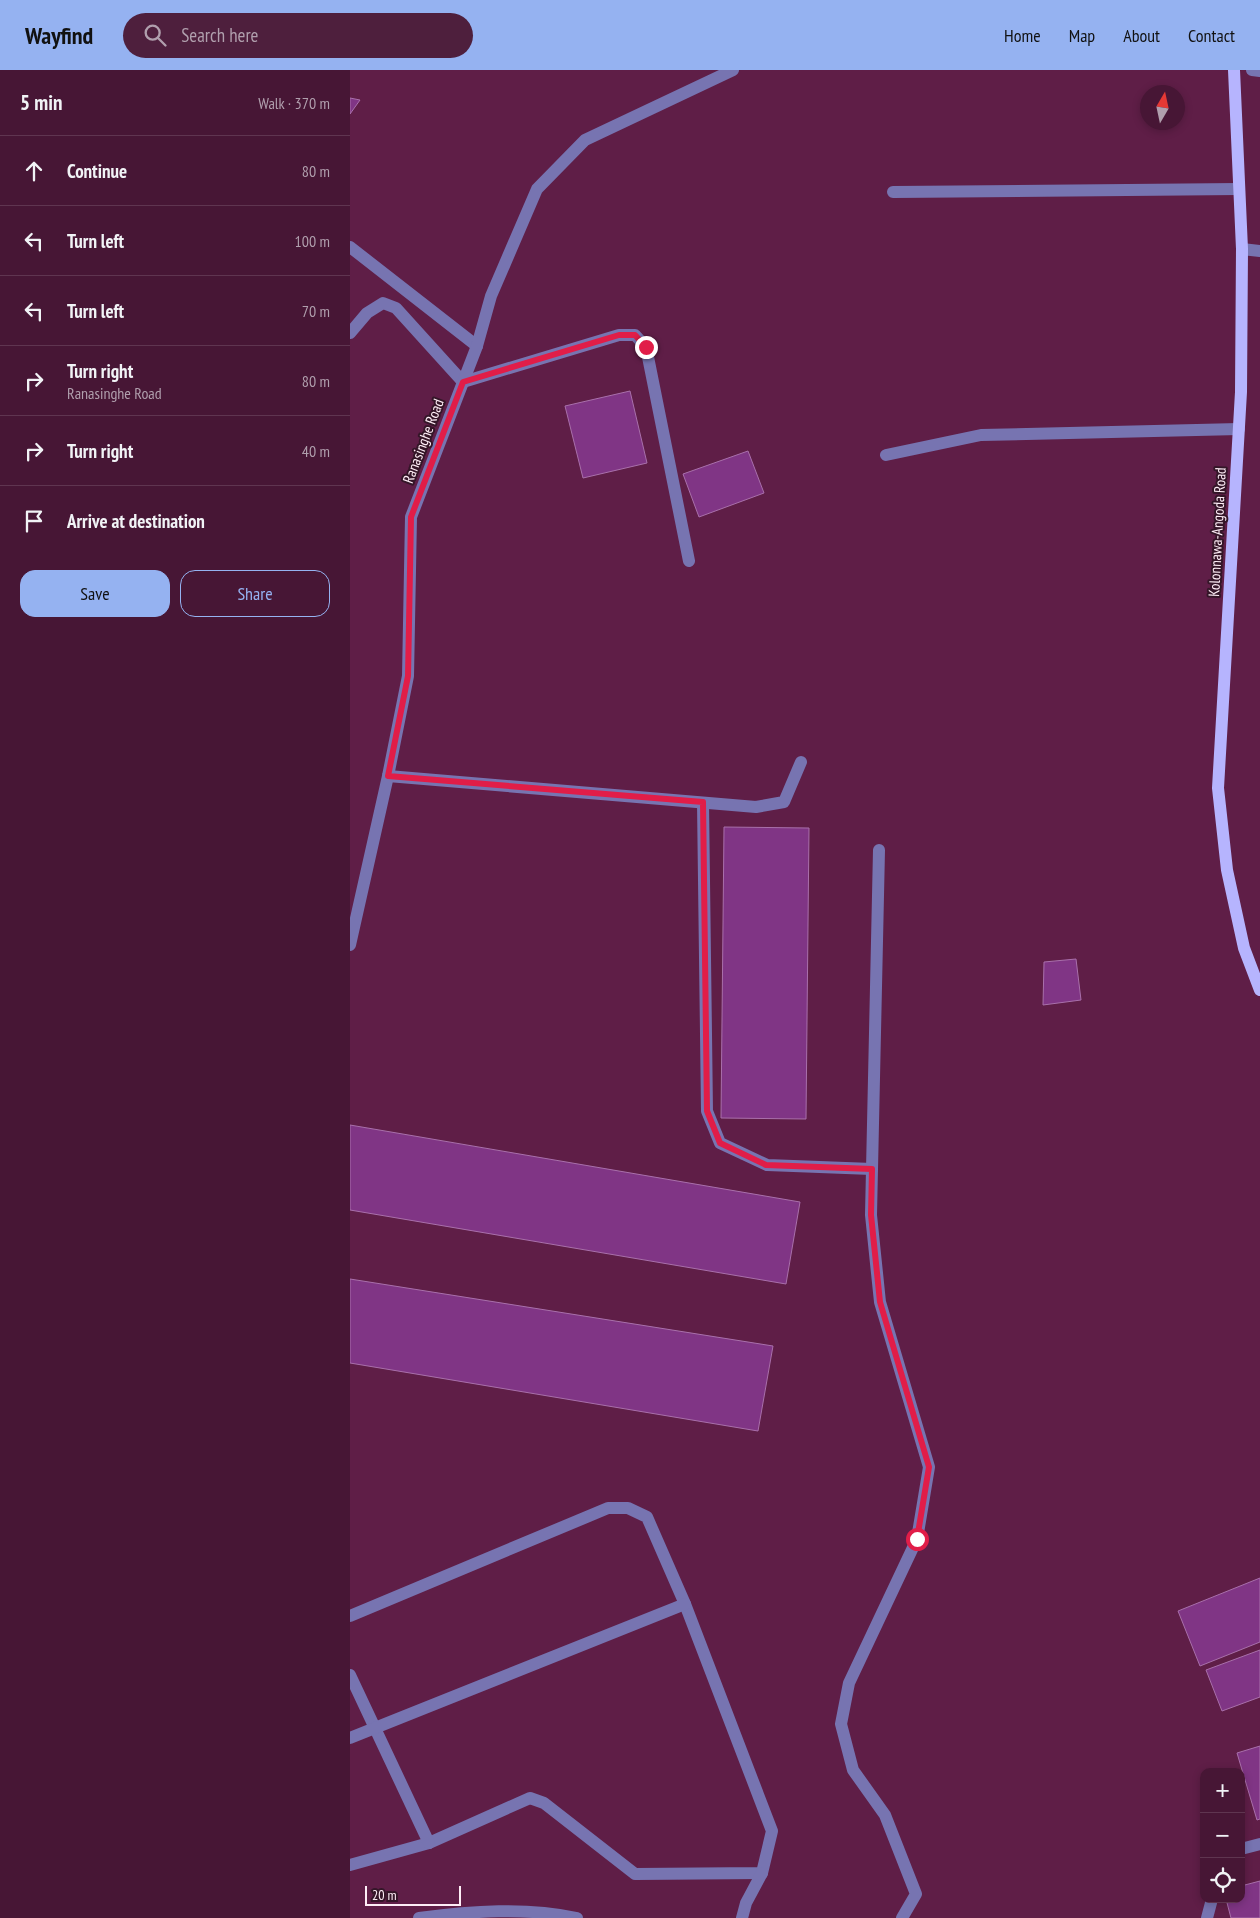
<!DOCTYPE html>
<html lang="en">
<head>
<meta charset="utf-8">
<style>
	:root { --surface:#471635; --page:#4e1f3d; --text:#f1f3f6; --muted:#b09fad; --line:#5f3550; --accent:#95b2f1 }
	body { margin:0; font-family:"PT Sans Narrow",sans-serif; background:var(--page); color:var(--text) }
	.controls { position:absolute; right:15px; bottom:15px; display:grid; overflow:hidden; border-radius:10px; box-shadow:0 2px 8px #0003 }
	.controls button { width:45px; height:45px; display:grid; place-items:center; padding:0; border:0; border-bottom:1px solid var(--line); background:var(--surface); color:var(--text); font:25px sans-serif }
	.compass { position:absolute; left:790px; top:15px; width:45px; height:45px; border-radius:50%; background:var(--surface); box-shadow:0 2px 8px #0003; rotate:9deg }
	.scale { position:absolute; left:15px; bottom:12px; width:96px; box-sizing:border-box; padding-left:5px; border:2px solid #feedf6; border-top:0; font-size:14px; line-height:18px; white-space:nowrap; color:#feedf6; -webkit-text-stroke:4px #341628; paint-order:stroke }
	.stop { position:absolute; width:15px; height:15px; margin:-11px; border:4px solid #e11d48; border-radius:50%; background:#fff }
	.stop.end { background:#e11d48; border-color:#fff; box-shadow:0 1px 5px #0008 }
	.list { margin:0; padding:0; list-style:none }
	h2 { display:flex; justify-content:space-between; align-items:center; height:65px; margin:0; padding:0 20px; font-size:21px }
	h2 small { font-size:16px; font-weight:400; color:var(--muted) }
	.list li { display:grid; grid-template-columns:32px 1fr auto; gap:15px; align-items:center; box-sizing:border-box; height:70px; padding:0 20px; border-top:1px solid var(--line) }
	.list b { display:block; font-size:19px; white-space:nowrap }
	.list p { margin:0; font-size:16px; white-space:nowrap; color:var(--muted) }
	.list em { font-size:16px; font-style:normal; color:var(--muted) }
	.actions { display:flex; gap:10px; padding:15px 20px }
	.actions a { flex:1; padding:11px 0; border:1px solid var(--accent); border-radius:15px; text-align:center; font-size:18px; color:var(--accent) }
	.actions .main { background:var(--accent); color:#111 }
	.icon { flex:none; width:28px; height:28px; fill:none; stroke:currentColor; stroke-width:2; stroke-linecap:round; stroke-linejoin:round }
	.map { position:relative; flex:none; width:910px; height:1848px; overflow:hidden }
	header { display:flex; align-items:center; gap:30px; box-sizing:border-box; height:70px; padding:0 25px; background:var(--accent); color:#111 }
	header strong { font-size:24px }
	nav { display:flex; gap:28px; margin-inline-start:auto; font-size:18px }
	.search { width:350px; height:45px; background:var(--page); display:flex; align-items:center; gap:12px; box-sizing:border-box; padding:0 18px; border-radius:28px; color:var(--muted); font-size:19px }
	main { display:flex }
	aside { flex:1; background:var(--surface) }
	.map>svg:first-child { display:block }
	.building { fill:#803585; stroke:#a970ab }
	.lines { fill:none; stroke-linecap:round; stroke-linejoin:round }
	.minor { stroke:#7774b1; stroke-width:12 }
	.major { stroke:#b6b4fe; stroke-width:12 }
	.route { stroke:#e11d48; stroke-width:6 }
	.labels { text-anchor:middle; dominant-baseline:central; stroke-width:4; stroke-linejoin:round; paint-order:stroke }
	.street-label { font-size:15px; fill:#feedf6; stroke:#341628 }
</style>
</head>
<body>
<header>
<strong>Wayfind</strong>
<div class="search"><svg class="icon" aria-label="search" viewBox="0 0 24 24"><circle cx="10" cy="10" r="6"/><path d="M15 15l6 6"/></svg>Search here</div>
<nav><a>Home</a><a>Map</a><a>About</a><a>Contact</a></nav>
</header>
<main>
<aside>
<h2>5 min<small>Walk · 370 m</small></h2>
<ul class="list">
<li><svg class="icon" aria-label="ahead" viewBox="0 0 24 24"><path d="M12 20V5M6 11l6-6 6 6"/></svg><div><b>Continue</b></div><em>80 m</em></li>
<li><svg class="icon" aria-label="left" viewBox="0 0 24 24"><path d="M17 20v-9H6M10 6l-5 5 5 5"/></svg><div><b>Turn left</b></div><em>100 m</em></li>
<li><svg class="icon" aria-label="left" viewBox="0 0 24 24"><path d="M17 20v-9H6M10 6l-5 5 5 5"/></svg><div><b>Turn left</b></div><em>70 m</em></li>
<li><svg class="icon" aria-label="right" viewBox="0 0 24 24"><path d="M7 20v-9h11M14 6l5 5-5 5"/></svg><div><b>Turn right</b><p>Ranasinghe Road</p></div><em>80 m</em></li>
<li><svg class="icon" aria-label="right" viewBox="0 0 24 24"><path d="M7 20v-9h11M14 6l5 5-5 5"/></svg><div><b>Turn right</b></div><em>40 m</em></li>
<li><svg class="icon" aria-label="arrive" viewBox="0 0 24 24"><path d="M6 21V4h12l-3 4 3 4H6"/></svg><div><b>Arrive at destination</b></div></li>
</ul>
<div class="actions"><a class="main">Save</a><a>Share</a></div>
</aside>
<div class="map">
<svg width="910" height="1848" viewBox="0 0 910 1848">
	<rect width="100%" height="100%" fill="#5f1e47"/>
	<!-- building -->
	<g class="building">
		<polygon points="0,28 10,30 0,44"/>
		<polygon points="280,321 297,393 233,408 215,336"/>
		<polygon points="398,381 414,423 349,447 333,404"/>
		<polygon points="374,757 459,758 456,1049 371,1048"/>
		<polygon points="726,889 731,930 693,935 694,892"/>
		<polygon points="0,1055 450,1132 436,1214 0,1140"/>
		<polygon points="0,1209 423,1276 408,1361 0,1293"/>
		<polygon points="910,1508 910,1572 850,1596 828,1541"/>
		<polygon points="910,1580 910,1627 872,1641 856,1600"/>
		<polygon points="910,1676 910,1749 907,1750 887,1683"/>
		<polygon points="910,1811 910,1848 881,1848 876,1829 891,1829 891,1816"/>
	</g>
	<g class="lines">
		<!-- minor -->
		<g class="minor">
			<polyline points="902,0 910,1"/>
			<polyline points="543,122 889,119"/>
			<polyline points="0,177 127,276"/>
			<polyline points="892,179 910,181"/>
			<polyline points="0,263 17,243 33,233 46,238 113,312 269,265 285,265 296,277 339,491"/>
			<polyline points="536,385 631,365 889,359"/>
			<polyline points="38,706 406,737 434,732 451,692"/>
			<polyline points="353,733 357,1041 370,1073 417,1095 522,1099"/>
			<polyline points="529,780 521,1145 530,1232 579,1397 567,1469 499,1613 491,1654 503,1700 535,1745 566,1824 552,1848"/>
			<polyline points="0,875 38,706 58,606 61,447 127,276 141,226 187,119 235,70 383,0"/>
			<polyline points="0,1546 258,1438 278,1438 297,1447 335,1534 422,1761 412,1803 285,1804 194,1733 180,1728 79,1773 0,1795"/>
			<polyline points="0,1605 79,1773"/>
			<polyline points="0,1668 335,1534"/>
			<polyline points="891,1779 910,1774"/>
			<path d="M 69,1848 C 121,1841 176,1837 227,1848"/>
			<polyline points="392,1848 396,1833 412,1803"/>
			<polyline points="857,1848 862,1829"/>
		</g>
		<!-- major -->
		<polyline class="major" points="884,0 892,179 891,322 868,718 877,800 894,878 910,920"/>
	</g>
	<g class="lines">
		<!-- route -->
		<polyline class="route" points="296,277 285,265 269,265 113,312 61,447 58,606 38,706 353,732 357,1041 370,1073 416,1095 522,1099 521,1145 530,1232 579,1397 567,1469"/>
	</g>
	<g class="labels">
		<!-- street labels -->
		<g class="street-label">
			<text transform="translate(73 371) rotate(-69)">Ranasinghe Road</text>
			<text transform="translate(867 462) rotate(-87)">Kolonnawa-Angoda Road</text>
		</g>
	</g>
</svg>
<div class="controls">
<button>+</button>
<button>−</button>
<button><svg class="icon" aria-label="locate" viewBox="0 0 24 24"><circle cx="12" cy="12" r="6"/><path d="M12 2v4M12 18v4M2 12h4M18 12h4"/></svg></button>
</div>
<svg class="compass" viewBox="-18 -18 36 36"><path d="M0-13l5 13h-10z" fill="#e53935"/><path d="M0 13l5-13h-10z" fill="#b09fad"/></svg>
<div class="scale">20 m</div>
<div class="stop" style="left:567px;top:1469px"></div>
<div class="stop end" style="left:296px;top:277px"></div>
</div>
</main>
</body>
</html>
